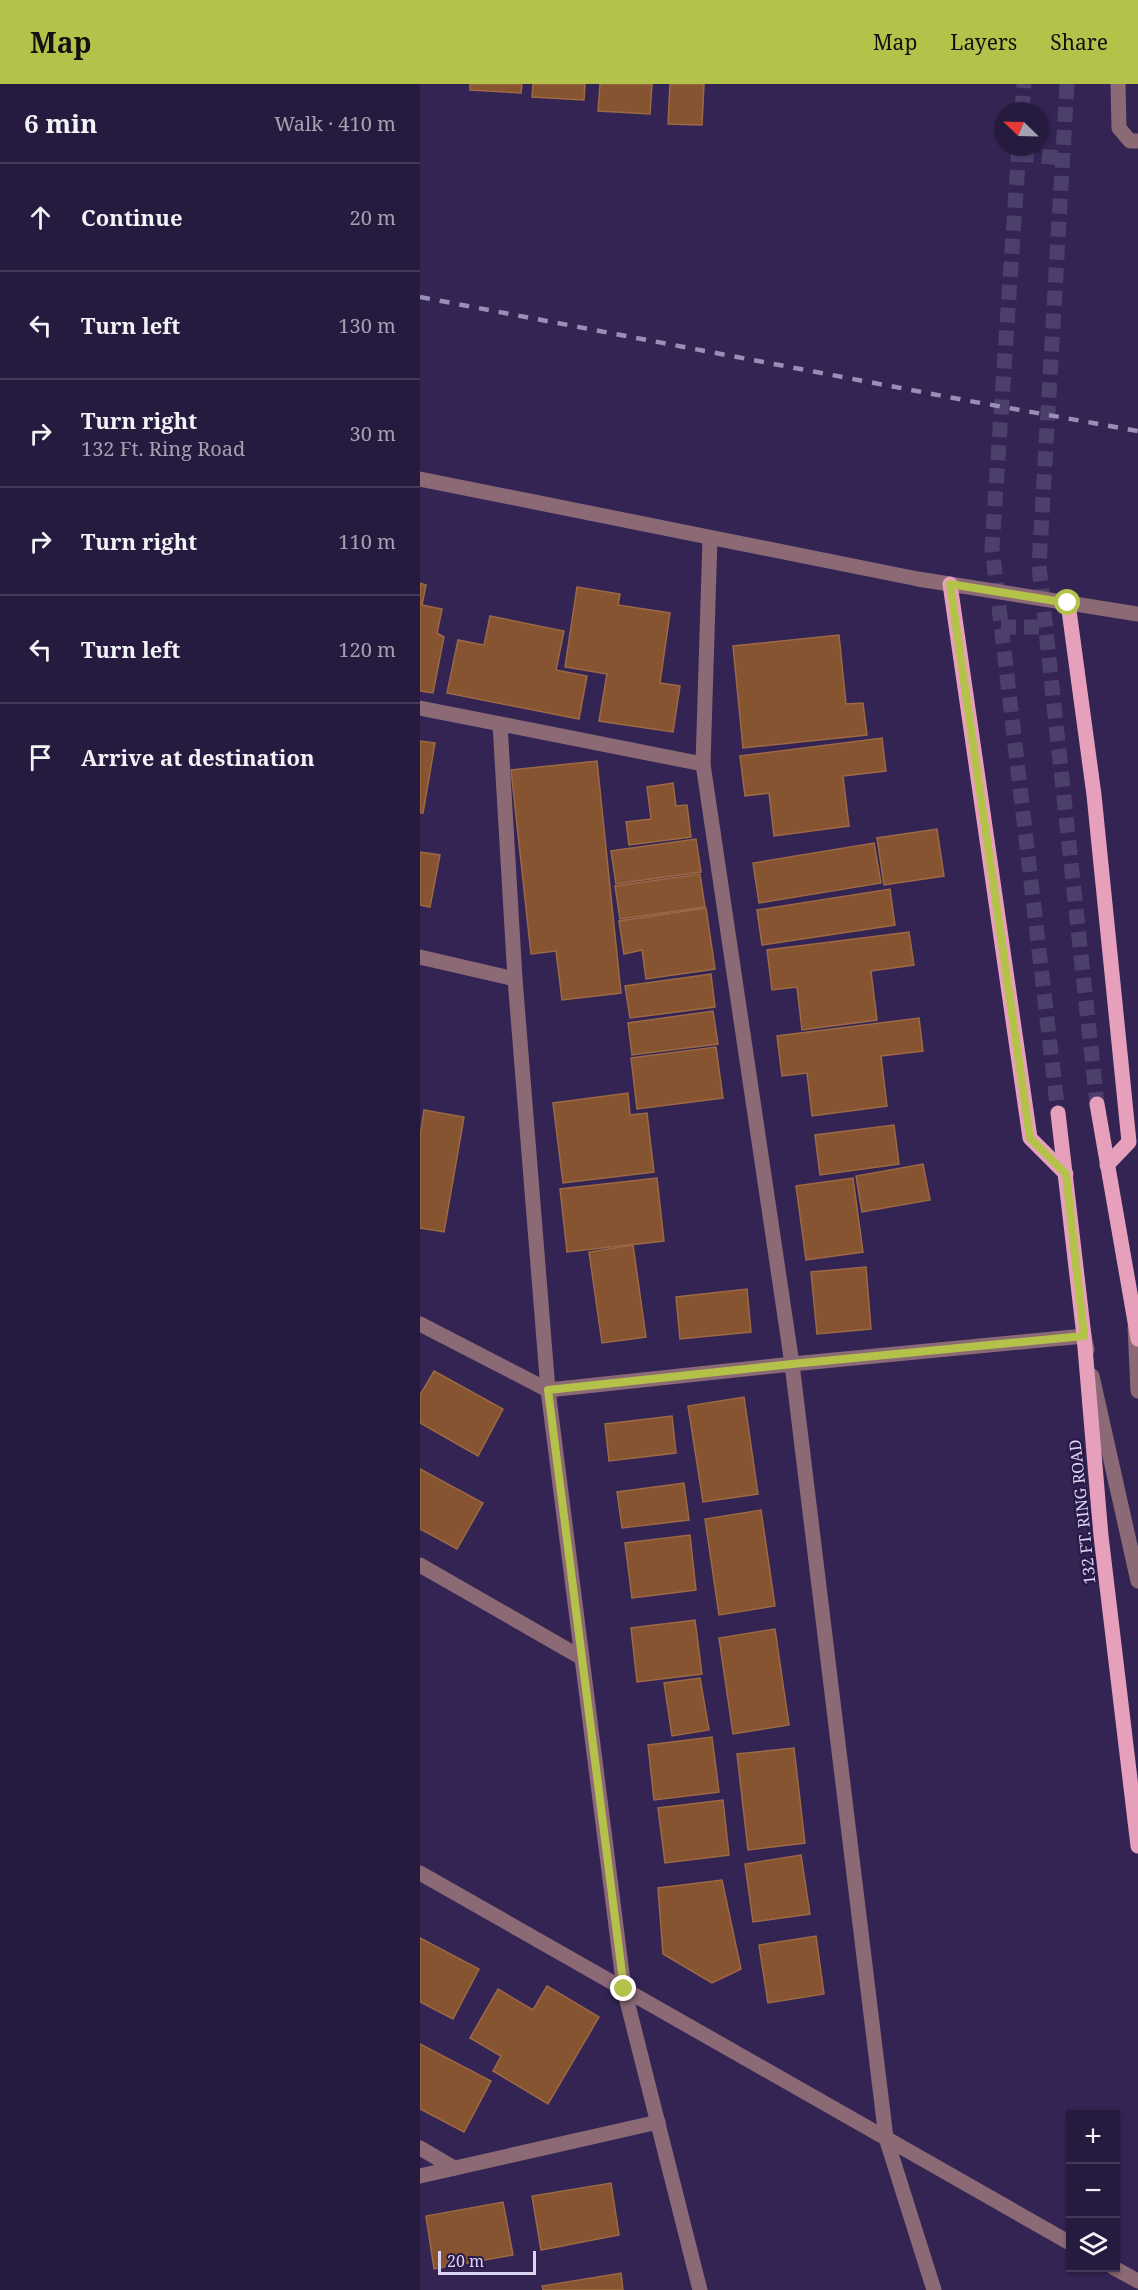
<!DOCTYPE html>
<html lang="en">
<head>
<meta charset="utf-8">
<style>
	:root { --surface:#261b3f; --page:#2e2446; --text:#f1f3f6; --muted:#a4a1b0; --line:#423959; --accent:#b5c24a }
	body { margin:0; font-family:"Noto Serif",serif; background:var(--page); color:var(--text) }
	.controls { position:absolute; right:18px; bottom:18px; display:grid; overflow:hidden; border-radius:0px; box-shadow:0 2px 4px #0004 }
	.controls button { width:54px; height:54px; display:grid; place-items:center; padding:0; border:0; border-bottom:2px solid var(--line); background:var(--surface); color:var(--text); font:30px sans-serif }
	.compass { position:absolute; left:574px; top:18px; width:54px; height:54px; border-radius:50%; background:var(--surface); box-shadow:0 2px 4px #0004; rotate:293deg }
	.scale { position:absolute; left:18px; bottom:15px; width:98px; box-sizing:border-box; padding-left:6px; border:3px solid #dcd6f4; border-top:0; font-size:16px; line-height:21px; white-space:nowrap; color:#dcd6f4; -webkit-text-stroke:4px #291a49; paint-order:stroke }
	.stop { position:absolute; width:18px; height:18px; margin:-14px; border:4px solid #b5c24a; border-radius:50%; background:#fff }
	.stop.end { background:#b5c24a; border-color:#fff; box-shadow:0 2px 6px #0008 }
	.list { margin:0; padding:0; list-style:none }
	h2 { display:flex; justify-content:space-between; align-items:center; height:78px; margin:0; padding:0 24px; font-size:26px }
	h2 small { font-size:20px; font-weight:400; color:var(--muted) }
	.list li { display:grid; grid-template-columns:39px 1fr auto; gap:18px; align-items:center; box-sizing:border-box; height:108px; padding:0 24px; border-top:2px solid var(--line) }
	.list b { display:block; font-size:22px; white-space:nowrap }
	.list p { margin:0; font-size:20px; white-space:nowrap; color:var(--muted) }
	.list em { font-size:20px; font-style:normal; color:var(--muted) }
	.icon { flex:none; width:33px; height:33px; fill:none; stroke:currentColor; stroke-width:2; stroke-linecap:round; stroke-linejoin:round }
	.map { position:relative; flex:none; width:718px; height:2206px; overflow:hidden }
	header { display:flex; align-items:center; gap:36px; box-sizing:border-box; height:84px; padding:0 30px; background:var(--accent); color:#111 }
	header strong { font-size:28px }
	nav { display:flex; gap:33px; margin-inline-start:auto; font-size:21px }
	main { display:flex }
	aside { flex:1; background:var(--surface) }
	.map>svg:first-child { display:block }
	.building { fill:#865430; stroke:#9c6944; stroke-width:1.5 }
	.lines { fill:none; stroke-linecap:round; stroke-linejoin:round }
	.major-tunnel { stroke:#4c3f6c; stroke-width:15; stroke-dasharray:15 8; stroke-linecap:butt }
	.minor { stroke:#8b6975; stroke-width:15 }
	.major { stroke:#e6a0bb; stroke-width:15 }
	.rail { stroke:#998fb4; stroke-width:4.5; stroke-dasharray:10 10; stroke-linecap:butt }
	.route { stroke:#b5c24a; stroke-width:8 }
	.labels { text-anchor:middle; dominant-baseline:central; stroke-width:5; stroke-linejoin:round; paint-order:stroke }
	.street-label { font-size:16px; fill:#dcd6f4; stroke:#291a49 }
</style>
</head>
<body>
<header>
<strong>Map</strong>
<nav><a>Map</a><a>Layers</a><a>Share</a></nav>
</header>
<main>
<aside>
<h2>6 min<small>Walk · 410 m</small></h2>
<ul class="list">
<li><svg class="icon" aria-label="ahead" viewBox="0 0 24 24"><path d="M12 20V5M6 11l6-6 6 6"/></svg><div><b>Continue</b></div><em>20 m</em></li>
<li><svg class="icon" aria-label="left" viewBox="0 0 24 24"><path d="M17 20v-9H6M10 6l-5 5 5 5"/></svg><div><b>Turn left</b></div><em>130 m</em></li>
<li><svg class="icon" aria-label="right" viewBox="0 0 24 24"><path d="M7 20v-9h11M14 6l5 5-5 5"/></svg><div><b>Turn right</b><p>132 Ft. Ring Road</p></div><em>30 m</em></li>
<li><svg class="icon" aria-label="right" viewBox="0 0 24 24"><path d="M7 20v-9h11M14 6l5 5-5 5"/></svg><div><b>Turn right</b></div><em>110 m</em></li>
<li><svg class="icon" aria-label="left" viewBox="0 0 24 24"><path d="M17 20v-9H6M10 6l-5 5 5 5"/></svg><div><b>Turn left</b></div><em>120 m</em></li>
<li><svg class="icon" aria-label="arrive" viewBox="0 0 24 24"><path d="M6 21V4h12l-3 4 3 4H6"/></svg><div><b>Arrive at destination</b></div></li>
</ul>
</aside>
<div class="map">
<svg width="718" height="2206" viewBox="0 0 718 2206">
	<rect width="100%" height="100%" fill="#332454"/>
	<!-- building -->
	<g class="building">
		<polygon points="50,0 102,0 101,9 50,6"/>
		<polygon points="113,0 165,0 164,16 112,13"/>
		<polygon points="180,0 232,0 230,30 178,27"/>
		<polygon points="250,0 284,0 282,41 248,40"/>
		<polygon points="0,499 6,501 2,521 22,525 17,549 24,553 13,609 0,607"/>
		<polygon points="157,503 200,510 198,521 250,529 240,599 260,602 253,648 179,637 187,590 145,583"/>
		<polygon points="70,532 144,547 136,586 167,592 159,635 27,609 38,556 64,561"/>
		<polygon points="419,551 426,620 443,619 447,651 323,664 313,562"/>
		<polygon points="462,654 466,687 423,692 429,742 354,752 349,709 325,712 320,672"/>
		<polygon points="0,657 15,659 3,729 0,729"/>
		<polygon points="177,677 201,909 142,916 136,867 111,870 91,686"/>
		<polygon points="253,699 256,722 267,721 271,753 209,761 206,738 231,735 227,703"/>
		<polygon points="517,745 524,792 464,801 457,754"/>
		<polygon points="276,755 281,788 196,800 191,767"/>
		<polygon points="454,759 461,799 339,819 333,779"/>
		<polygon points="0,768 20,771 10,823 0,821"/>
		<polygon points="280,790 285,823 200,835 195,802"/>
		<polygon points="470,805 475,841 342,861 337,826"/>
		<polygon points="286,824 295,885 226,895 222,866 204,870 199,837"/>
		<polygon points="489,848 494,881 451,887 457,936 382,946 377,903 352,906 347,866"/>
		<polygon points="291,890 295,923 210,934 205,902"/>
		<polygon points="293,927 298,960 212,971 208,939"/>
		<polygon points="499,934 503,967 461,972 467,1022 392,1032 387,989 362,992 357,952"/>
		<polygon points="296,963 303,1014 217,1025 211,974"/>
		<polygon points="208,1009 210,1031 227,1029 234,1088 143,1099 133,1019"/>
		<polygon points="4,1026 44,1033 24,1148 0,1144 0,1053"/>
		<polygon points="474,1041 479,1080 400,1091 395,1051"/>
		<polygon points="503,1080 510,1116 442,1128 436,1092"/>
		<polygon points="237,1094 244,1157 147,1168 140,1105"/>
		<polygon points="433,1094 443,1168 386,1176 376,1102"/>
		<polygon points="213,1161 226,1253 182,1259 169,1168"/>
		<polygon points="446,1183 451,1245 397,1250 391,1188"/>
		<polygon points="327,1205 331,1248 260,1255 256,1213"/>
		<polygon points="14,1287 83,1325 58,1372 0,1339 0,1311"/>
		<polygon points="324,1313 338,1410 283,1418 268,1322"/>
		<polygon points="252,1332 256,1369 189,1377 185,1340"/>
		<polygon points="0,1385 63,1419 37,1465 0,1445"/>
		<polygon points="264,1399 269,1436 202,1444 197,1408"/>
		<polygon points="341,1426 355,1522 299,1531 285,1435"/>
		<polygon points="270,1451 276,1506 212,1514 205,1459"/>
		<polygon points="275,1536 282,1590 217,1598 211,1544"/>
		<polygon points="355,1545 369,1641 313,1650 299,1554"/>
		<polygon points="280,1594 289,1646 252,1652 244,1599"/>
		<polygon points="292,1653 299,1708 234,1716 228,1661"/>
		<polygon points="374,1664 385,1759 328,1766 317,1670"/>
		<polygon points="303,1716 309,1771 245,1779 238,1724"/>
		<polygon points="381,1771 390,1830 333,1838 325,1780"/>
		<polygon points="302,1796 321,1885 292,1899 243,1870 238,1804"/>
		<polygon points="396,1852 404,1910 348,1919 339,1861"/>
		<polygon points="0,1854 59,1885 33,1935 0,1918"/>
		<polygon points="127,1902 179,1933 128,2020 73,1987 81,1972 50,1954 78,1905 113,1926"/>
		<polygon points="0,1960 71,1997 44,2048 0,2025"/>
		<polygon points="191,2099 199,2151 121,2166 112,2112"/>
		<polygon points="83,2118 93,2171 14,2185 6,2132"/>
		<polygon points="201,2189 203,2206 123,2206 122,2202"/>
	</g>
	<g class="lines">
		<!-- major-tunnel -->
		<g class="major-tunnel">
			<polyline points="647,0 619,482 677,1020"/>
			<polyline points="602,27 604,0"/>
			<polyline points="599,63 572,463 638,1029"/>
			<polyline points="599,70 642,74"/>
			<polyline points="581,543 626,543"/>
		</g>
		<!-- minor -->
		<g class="minor">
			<polyline points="698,0 699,44 710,57 718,57"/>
			<polyline points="0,395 498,495 718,530"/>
			<polyline points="0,624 283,680 372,1280 664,1252 667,1266"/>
			<polyline points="80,640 95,895"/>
			<polyline points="283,680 290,454"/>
			<polyline points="0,873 95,895 128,1306"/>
			<polyline points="0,1240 128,1306"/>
			<polyline points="715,1243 718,1307"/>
			<polyline points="672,1292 718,1497"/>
			<polyline points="0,1481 162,1574"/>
			<polyline points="0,1789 650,2159"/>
			<polyline points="0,2064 34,2084"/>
			<polyline points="0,2092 238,2038"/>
			<polyline points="694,2184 718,2197"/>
			<polyline points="280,2206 204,1905 128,1306 372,1280 466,2054 514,2206"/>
		</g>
		<!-- major -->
		<g class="major">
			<polyline points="530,500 610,1054 646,1090"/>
			<polyline points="648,519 674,711 709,1058 687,1081"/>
			<polyline points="677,1020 718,1255"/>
			<polyline points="638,1029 664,1252 681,1452 718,1762"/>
		</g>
		<!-- rail -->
		<polyline class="rail" points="0,213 544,316 718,347"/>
	</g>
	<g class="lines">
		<!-- route -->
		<polyline class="route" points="204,1905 128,1306 372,1280 664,1252 646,1090 610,1054 530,500 648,519"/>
	</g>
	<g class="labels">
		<!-- street labels -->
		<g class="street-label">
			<text transform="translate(662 1428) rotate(-96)">132 FT. RING ROAD</text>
		</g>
	</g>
</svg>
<div class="controls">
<button>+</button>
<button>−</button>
<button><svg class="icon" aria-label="layers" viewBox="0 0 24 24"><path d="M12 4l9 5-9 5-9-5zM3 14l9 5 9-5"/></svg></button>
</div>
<svg class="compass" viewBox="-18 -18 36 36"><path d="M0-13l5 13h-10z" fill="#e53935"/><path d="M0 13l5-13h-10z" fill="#a4a1b0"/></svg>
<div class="scale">20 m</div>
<div class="stop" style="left:648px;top:519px"></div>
<div class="stop end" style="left:204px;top:1905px"></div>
</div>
</main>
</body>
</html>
